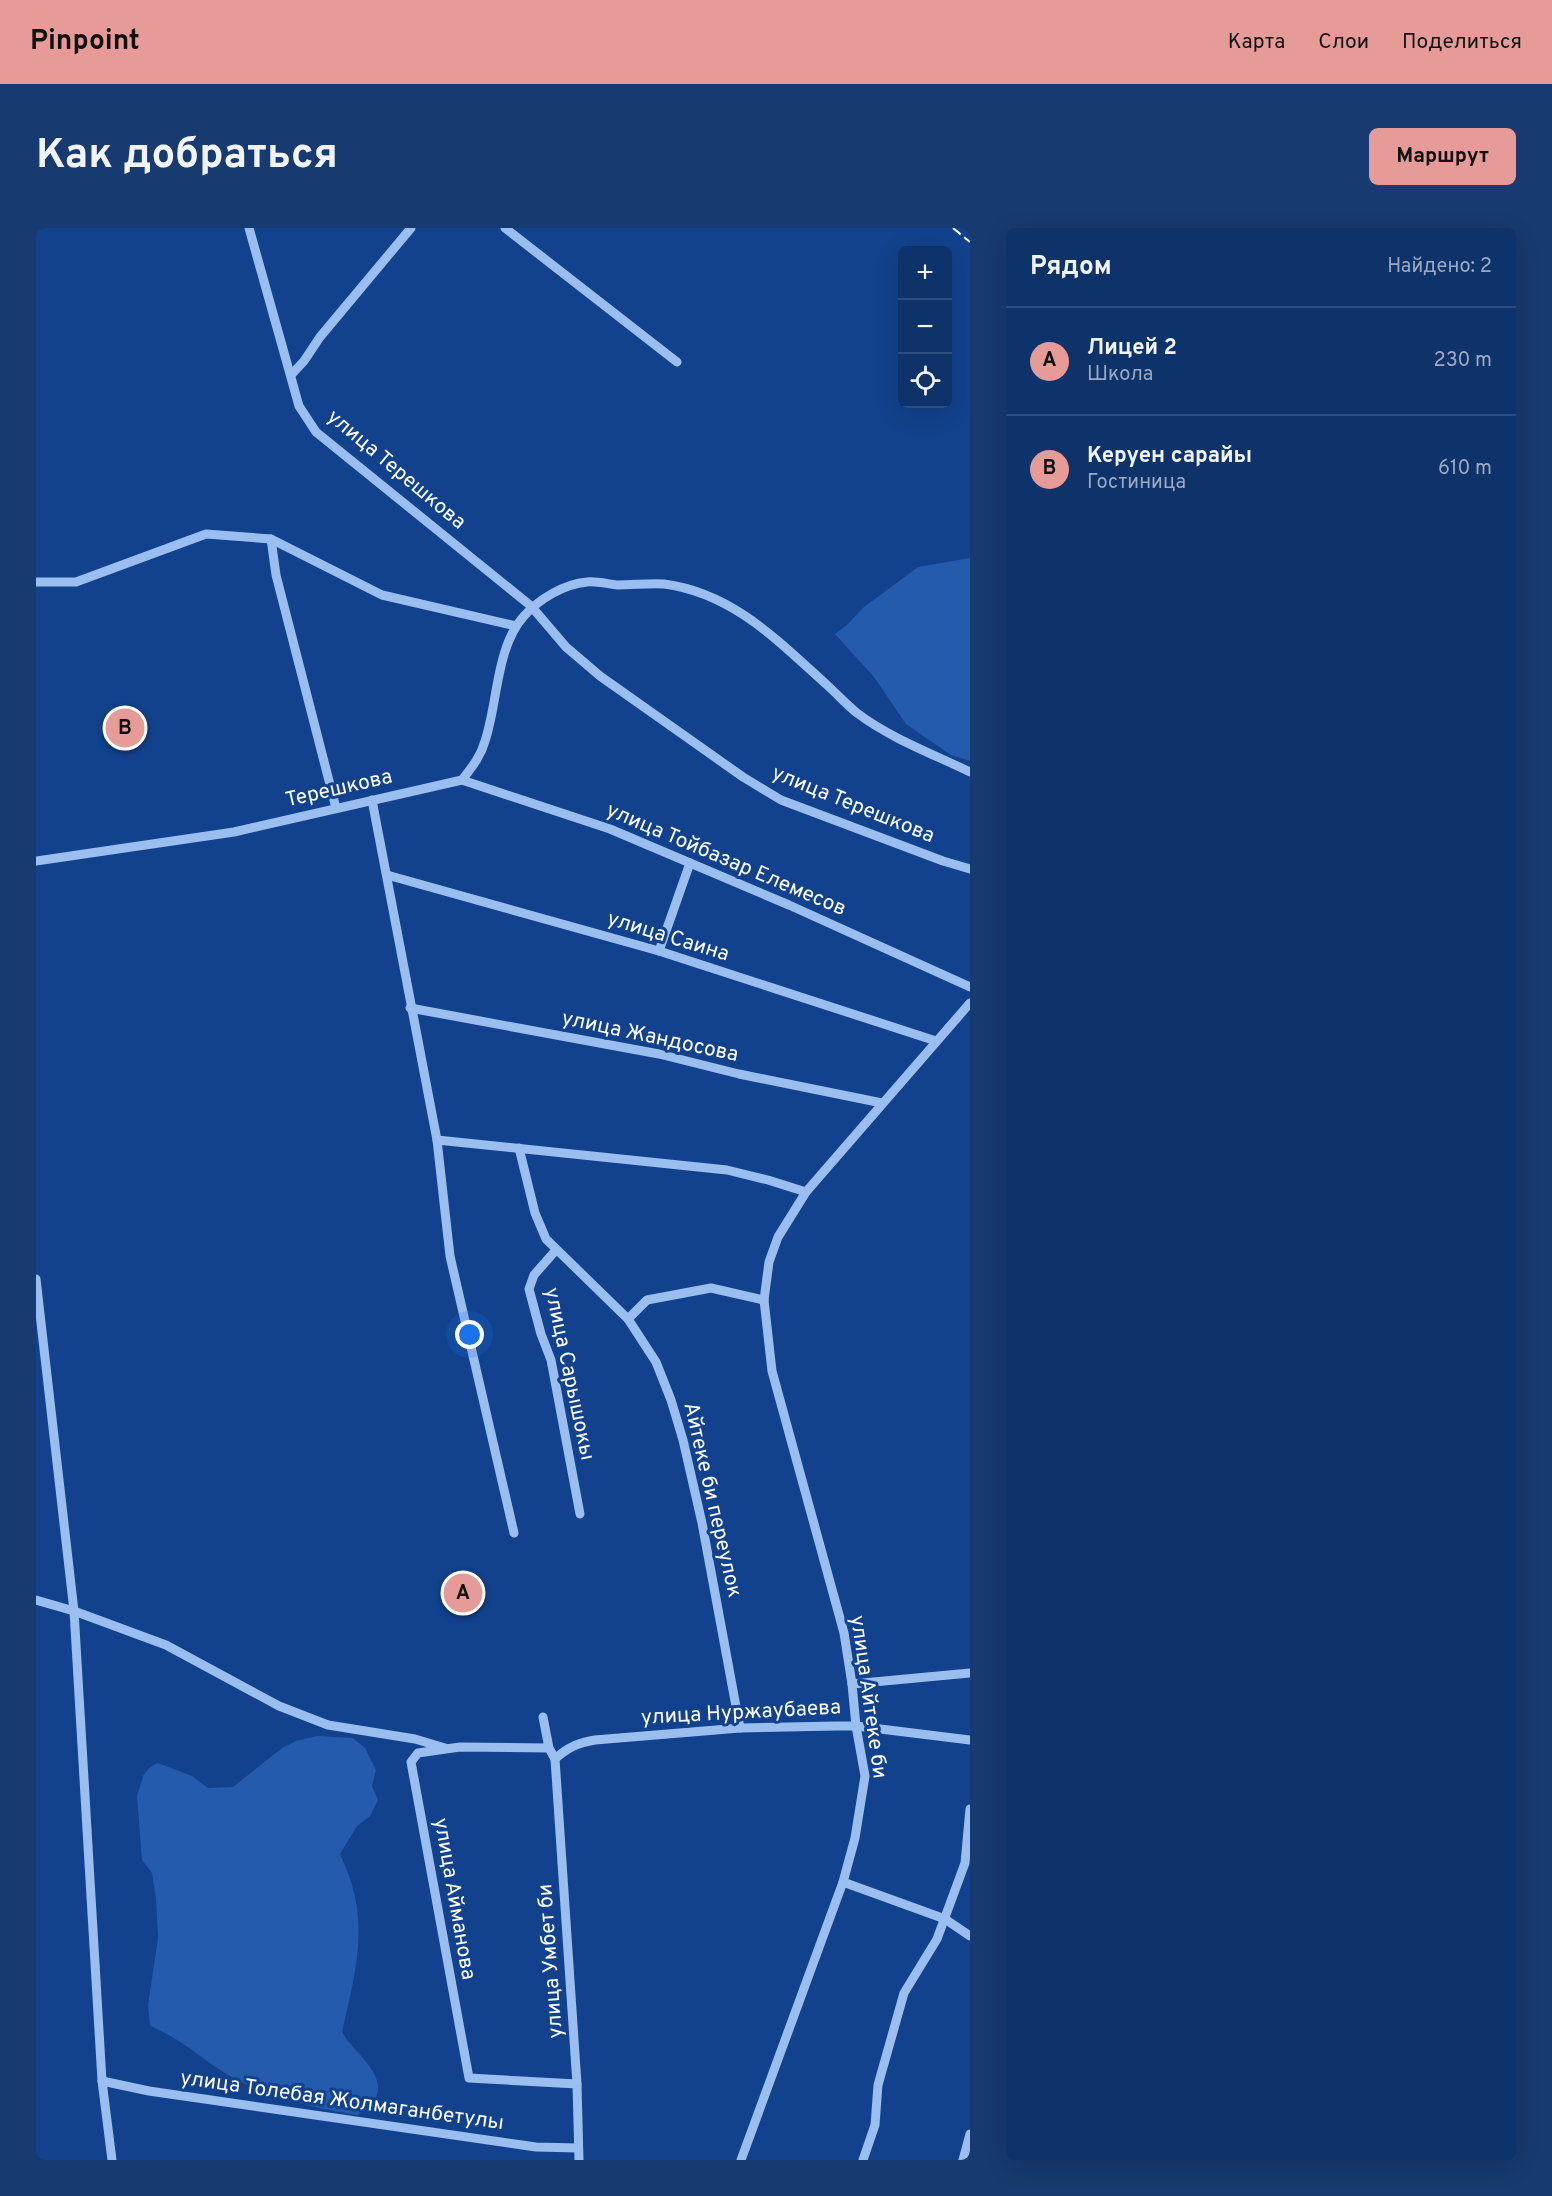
<!DOCTYPE html>
<html lang="ru">
<head>
<meta charset="utf-8">
<style>
	:root { --surface:#0e326a; --page:#173a70; --text:#f1f3f6; --muted:#9baac1; --line:#2e4d7e; --accent:#e69b98 }
	body { margin:0; font-family:Overpass,sans-serif; background:var(--page); color:var(--text) }
	.controls { position:absolute; right:18px; top:18px; display:grid; overflow:hidden; border-radius:9px; box-shadow:0 6px 24px #0002 }
	.controls button { width:54px; height:54px; display:grid; place-items:center; padding:0; border:0; border-bottom:2px solid var(--line); background:var(--surface); color:var(--text); font:30px sans-serif }
	.you { position:absolute; left:434px; top:1107px; width:21px; height:21px; margin:-15px; border:4px solid #fff; border-radius:50%; background:#1a73e8; box-shadow:0 0 0 9px #1a73e833 }
	.badge { display:grid; place-items:center; width:39px; height:39px; border-radius:50%; background:var(--accent); color:#111; font-size:20px; font-weight:700 }
	.pin { position:absolute; translate:-50% -50%; border:3px solid #fff; box-shadow:0 2px 6px #0006 }
	.list { margin:0; padding:0; list-style:none }
	h2 { display:flex; justify-content:space-between; align-items:center; height:78px; margin:0; padding:0 24px; font-size:26px }
	h2 small { font-size:20px; font-weight:400; color:var(--muted) }
	.list li { display:grid; grid-template-columns:39px 1fr auto; gap:18px; align-items:center; box-sizing:border-box; height:108px; padding:0 24px; border-top:2px solid var(--line) }
	.list b { display:block; font-size:22px; white-space:nowrap }
	.list p { margin:0; font-size:20px; white-space:nowrap; color:var(--muted) }
	.list em { font-size:20px; font-style:normal; color:var(--muted) }
	.icon { flex:none; width:33px; height:33px; fill:none; stroke:currentColor; stroke-width:2; stroke-linecap:round; stroke-linejoin:round }
	.map { position:relative; flex:none; width:934px; height:1932px; overflow:hidden; border-radius:9px }
	header { display:flex; align-items:center; gap:36px; box-sizing:border-box; height:84px; padding:0 30px; background:var(--accent); color:#111 }
	header strong { font-size:28px }
	nav { display:flex; gap:33px; margin-inline-start:auto; font-size:21px }
	.intro { display:flex; align-items:center; justify-content:space-between; box-sizing:border-box; height:144px; padding:0 36px }
	h1 { margin:0; font-size:42px }
	.button { padding:15px 27px; border-radius:9px; background:var(--accent); color:#111; font-size:21px; font-weight:700 }
	main { display:flex; gap:36px; padding:0 36px }
	aside { flex:1; background:var(--surface); border-radius:9px; box-shadow:0 6px 24px #0002 }
	.map>svg:first-child { display:block }
	.green { fill:#245bac }
	.lines { fill:none; stroke-linecap:round; stroke-linejoin:round }
	.minor { stroke:#9bbef1; stroke-width:9 }
	.rail { stroke:#fff; stroke-width:2; stroke-dasharray:10 4.5; stroke-linecap:butt }
	.labels { text-anchor:middle; dominant-baseline:central; stroke-width:6; stroke-linejoin:round; paint-order:stroke }
	.street-label { font-size:21px; fill:#fff; stroke:#12428d }
</style>
</head>
<body>
<header>
<strong>Pinpoint</strong>
<nav><a>Карта</a><a>Слои</a><a>Поделиться</a></nav>
</header>
<div class="intro"><h1>Как добраться</h1><a class="button">Маршрут</a></div>
<main>
<div class="map">
<svg width="934" height="1932" viewBox="0 0 934 1932">
	<rect width="100%" height="100%" fill="#12428d"/>
	<!-- green -->
	<g class="green">
		<polygon points="934,330 934,533 915,527 870,496 838,449 799,406 810,398 828,379 882,339"/>
		<path d="M 281,1508 L 317,1510 L 329,1520 L 340,1542 L 336,1558 L 342,1572 L 334,1588 L 321,1598 L 304,1626 C 308,1636 313,1646 316,1657 C 331,1706 317,1755 306,1804 C 316,1823 353,1847 339,1871 C 335,1877 327,1883 321,1887 C 281,1881 223,1867 189,1845 C 162,1828 144,1810 114,1798 L 112,1777 L 122,1710 L 120,1670 L 116,1645 L 106,1632 L 101,1568 L 107,1548 L 114,1539 L 122,1535 L 156,1548 L 172,1560 L 197,1559 L 246,1520 L 260,1513 Z"/>
	</g>
	<g class="lines">
		<!-- minor -->
		<g class="minor">
			<polyline points="213,0 263,178 280,204 495,378 530,419 564,448 707,549 745,572 907,633 934,641"/>
			<polyline points="469,0 641,134"/>
			<polyline points="256,146 268,133 284,109 375,0"/>
			<polyline points="235,311 240,347 300,580"/>
			<polyline points="0,354 40,354 170,306 235,311 346,367 480,398"/>
			<polyline points="426,552 574,601 753,677 934,759"/>
			<polyline points="336,572 401,912 414,1028 478,1305"/>
			<path d="M 0,633 L 198,604 L 426,552 C 436,539 445,528 449,513 C 462,474 460,419 488,388 C 503,371 528,356 551,354 C 561,353 572,356 582,357 C 597,357 613,355 628,356 C 697,365 742,413 791,457 C 801,466 811,477 821,485 C 854,510 897,526 934,544"/>
			<polyline points="351,647 623,723 900,813"/>
			<polyline points="623,723 654,635"/>
			<polyline points="374,780 623,826 703,846 846,875"/>
			<polyline points="401,912 691,942 732,952 770,964"/>
			<polyline points="483,920 499,985 510,1011 592,1091 620,1134 635,1172 647,1212 666,1295 704,1500"/>
			<polyline points="520,1022 498,1047 493,1061 505,1106 515,1132 544,1286"/>
			<polyline points="0,1051 38,1383 66,1853 76,1932"/>
			<polyline points="592,1091 611,1072 675,1060 728,1072"/>
			<polyline points="0,1372 38,1383 130,1417 243,1478 292,1497 379,1511 409,1520"/>
			<polyline points="816,1456 934,1445"/>
			<polyline points="507,1489 513,1520 519,1531 541,1856 543,1932"/>
			<polyline points="513,1520 424,1519 382,1525 375,1534 433,1850 541,1856"/>
			<path d="M 519,1531 C 532,1519 542,1515 559,1512 L 704,1500 L 800,1498 L 820,1498 L 934,1512"/>
			<polyline points="807,1654 909,1691 934,1708"/>
			<polyline points="66,1853 113,1863 500,1919 542,1920"/>
			<polyline points="705,1932 807,1654 819,1610 829,1548 820,1498 816,1456 808,1405 736,1143 728,1072 733,1034 742,1009 770,964 934,775"/>
			<polyline points="827,1932 839,1897 842,1857 868,1765 901,1711 929,1635 934,1581"/>
			<polyline points="927,1932 934,1906"/>
		</g>
		<!-- rail -->
		<polyline class="rail" points="917,0 934,14"/>
	</g>
	<g class="labels">
		<!-- street labels -->
		<g class="street-label">
			<text transform="translate(360 242) rotate(40)">улица Терешкова</text>
			<text transform="translate(303 561) rotate(-13)">Терешкова</text>
			<text transform="translate(817 577) rotate(22)">улица Терешкова</text>
			<text transform="translate(690 632) rotate(23)">улица Тойбазар Елемесов</text>
			<text transform="translate(632 709) rotate(17)">улица Саина</text>
			<text transform="translate(614 809) rotate(12)">улица Жандосова</text>
			<text transform="translate(533 1146) rotate(78)">улица Сарышокы</text>
			<text transform="translate(676 1272) rotate(77)">Айтеке би переулок</text>
			<text transform="translate(832 1469) rotate(82)">улица Айтеке би</text>
			<text transform="translate(705 1485) rotate(-3)">улица Нуржаубаева</text>
			<text transform="translate(418 1671) rotate(80)">улица Айманова</text>
			<text transform="translate(515 1733) rotate(-94)">улица Умбет би</text>
			<text transform="translate(306 1873) rotate(8)">улица Толебая Жолмаганбетулы</text>
		</g>
	</g>
</svg>
<div class="controls">
<button>+</button>
<button>−</button>
<button><svg class="icon" aria-label="locate" viewBox="0 0 24 24"><circle cx="12" cy="12" r="6"/><path d="M12 2v4M12 18v4M2 12h4M18 12h4"/></svg></button>
</div>
<div class="you"></div>
<div class="pin badge" style="left:427px;top:1365px">A</div>
<div class="pin badge" style="left:89px;top:500px">B</div>
</div>
<aside>
<h2>Рядом<small>Найдено: 2</small></h2>
<ul class="list">
<li><span class="badge">A</span><div><b>Лицей 2</b><p>Школа</p></div><em>230 m</em></li>
<li><span class="badge">B</span><div><b>Керуен сарайы</b><p>Гостиница</p></div><em>610 m</em></li>
</ul>
</aside>
</main>
</body>
</html>
